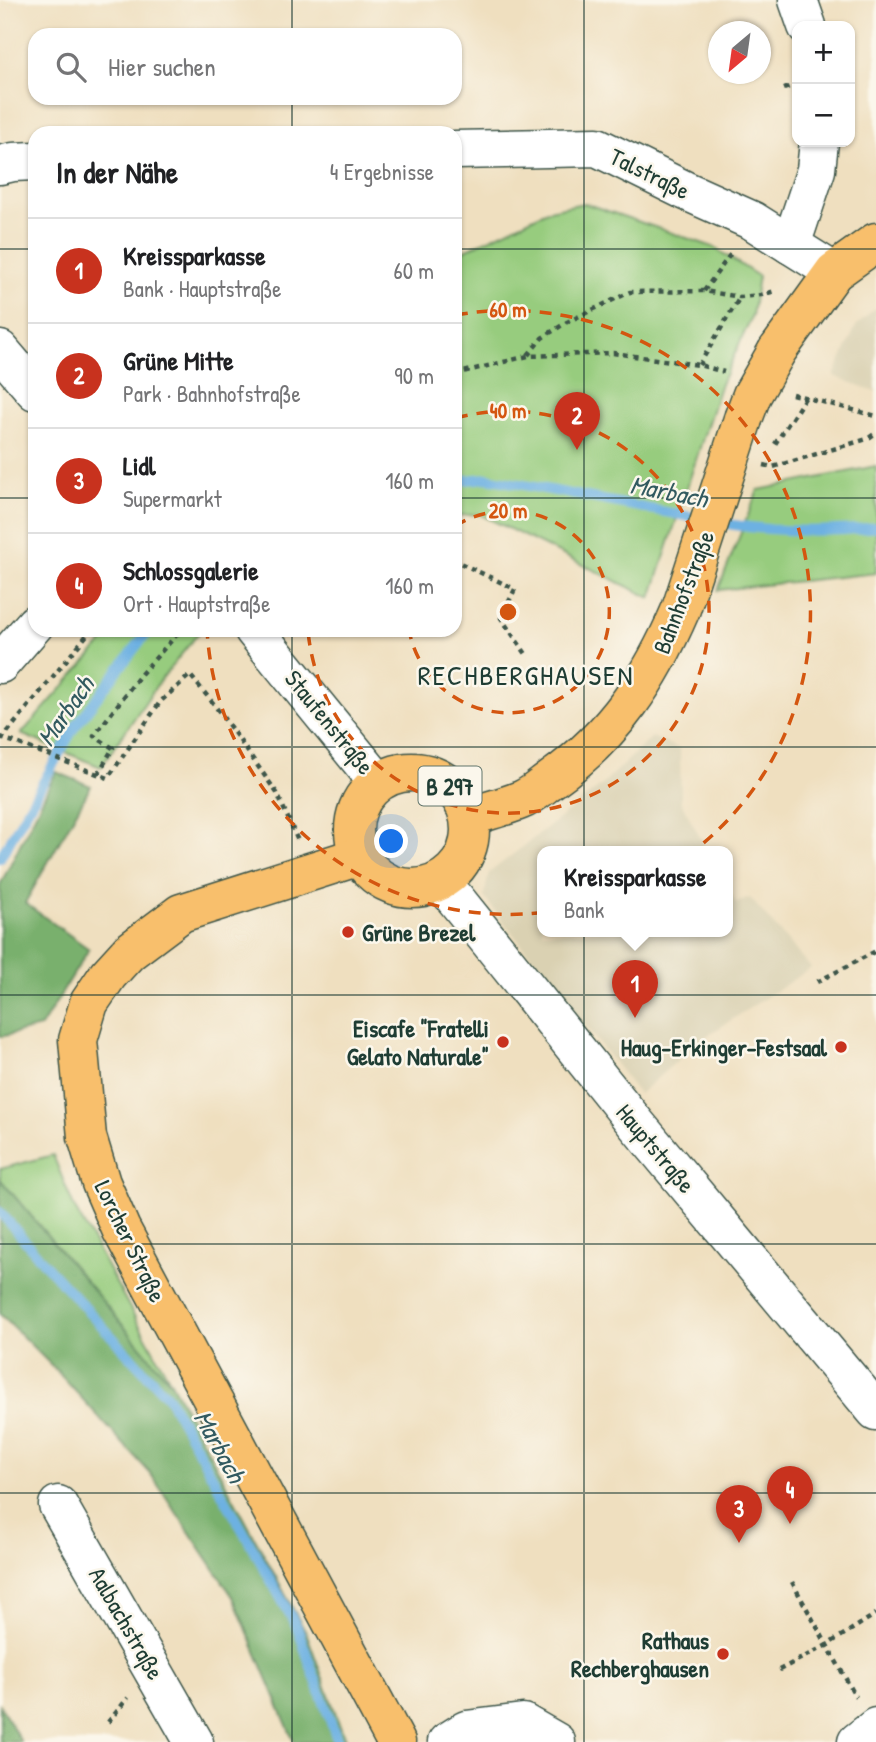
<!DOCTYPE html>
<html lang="de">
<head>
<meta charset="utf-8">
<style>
	:root { --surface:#fff; --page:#f6f6f6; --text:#202124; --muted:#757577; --line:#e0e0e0; --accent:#c8321e }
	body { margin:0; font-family:"Patrick Hand",sans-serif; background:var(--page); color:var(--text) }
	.controls { position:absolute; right:21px; top:21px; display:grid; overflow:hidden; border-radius:14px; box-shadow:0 2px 5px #0004 }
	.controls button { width:63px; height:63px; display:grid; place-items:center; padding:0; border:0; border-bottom:2px solid var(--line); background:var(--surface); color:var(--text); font:35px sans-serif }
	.compass { position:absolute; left:708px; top:21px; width:63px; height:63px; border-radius:50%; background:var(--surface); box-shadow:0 2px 5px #0004; rotate:209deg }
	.you { position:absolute; left:392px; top:842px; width:24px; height:24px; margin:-18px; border:5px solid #fff; border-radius:50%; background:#1a73e8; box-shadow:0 0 0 10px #1a73e833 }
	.badge { display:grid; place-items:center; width:46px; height:46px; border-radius:50%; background:var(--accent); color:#fff; font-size:23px; font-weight:700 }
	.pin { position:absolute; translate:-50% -58px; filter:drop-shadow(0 2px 4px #0008) }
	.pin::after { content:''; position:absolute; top:37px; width:24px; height:21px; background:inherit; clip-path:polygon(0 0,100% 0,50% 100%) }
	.popup { position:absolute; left:537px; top:846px; width:196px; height:91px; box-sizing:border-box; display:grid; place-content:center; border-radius:14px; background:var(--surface); filter:drop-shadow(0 2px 5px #0005); font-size:23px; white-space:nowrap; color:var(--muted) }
	.popup b { font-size:26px; color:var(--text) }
	.popup::after { content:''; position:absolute; left:50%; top:100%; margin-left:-14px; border:14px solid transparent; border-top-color:var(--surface) }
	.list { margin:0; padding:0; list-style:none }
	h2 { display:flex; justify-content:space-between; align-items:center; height:91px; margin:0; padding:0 28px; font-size:30px }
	h2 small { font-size:23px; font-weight:400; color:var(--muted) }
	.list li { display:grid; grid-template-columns:46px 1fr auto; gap:21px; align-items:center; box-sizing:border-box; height:105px; padding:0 28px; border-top:2px solid var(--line) }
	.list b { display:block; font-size:26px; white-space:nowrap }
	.list p { margin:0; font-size:23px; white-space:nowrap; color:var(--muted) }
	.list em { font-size:23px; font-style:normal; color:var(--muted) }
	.icon { flex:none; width:38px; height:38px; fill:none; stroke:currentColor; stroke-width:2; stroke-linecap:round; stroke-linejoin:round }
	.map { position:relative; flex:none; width:876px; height:1742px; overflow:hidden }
	.search { position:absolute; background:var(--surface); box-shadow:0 2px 5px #0004; left:28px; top:28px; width:434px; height:77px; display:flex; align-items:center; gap:18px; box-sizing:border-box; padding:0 24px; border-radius:21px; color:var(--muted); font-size:26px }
	.panel { position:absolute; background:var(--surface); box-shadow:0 2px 5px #0004; left:28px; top:126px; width:434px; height:511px; border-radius:21px }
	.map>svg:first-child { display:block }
	.built { fill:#dad1b2 }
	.green { fill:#97cc7e; stroke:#5b8459; stroke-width:2 }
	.forest { fill:#79b06d; stroke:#4c7650; stroke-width:2 }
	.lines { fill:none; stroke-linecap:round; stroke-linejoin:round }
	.stream { stroke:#6db1e2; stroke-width:10 }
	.minor-casing { stroke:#3e5549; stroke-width:41 }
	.tertiary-casing { stroke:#3e5549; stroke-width:41 }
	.primary-casing { stroke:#3e5549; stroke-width:41 }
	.path { stroke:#3e5549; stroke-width:4.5; stroke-dasharray:5 5; stroke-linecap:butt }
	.minor { stroke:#fff; stroke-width:38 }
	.tertiary { stroke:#fff; stroke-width:38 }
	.primary { stroke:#f8bf6c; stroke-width:38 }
	.primary-bridge-casing { stroke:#3e5549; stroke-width:41; stroke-linecap:butt }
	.primary-bridge { stroke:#f8bf6c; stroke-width:38 }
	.grid { fill:none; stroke:#1f3d34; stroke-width:2; stroke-opacity:0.55 }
	.ring { fill:none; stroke:#d45610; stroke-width:3.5; stroke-dasharray:12 9 }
	.poi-dot { fill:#c8321e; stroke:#fbf7ec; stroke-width:2.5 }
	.labels { text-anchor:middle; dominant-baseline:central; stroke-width:5; stroke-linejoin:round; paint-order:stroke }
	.shield { fill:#fbf7ec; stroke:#61756b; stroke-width:2 }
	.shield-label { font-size:23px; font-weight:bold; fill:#1f3d34 }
	.street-label { font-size:24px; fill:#1f3d34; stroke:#fbf7ec }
	.poi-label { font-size:24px; font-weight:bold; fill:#1f3d34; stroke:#fbf7ec; text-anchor:end }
	.water-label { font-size:26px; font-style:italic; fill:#325a60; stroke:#fbf7ec }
	.quarter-label { font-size:28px; letter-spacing:2px; fill:#1f3d34; stroke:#fbf7ec }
	.centre { fill:#d45610; stroke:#fbf7ec; stroke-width:3.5 }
	.ring-label { font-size:21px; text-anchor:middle; font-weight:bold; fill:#d45610; stroke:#fbf7ec; stroke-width:5; stroke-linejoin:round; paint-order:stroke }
</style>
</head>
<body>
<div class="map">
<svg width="876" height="1742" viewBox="0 0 876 1742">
	<rect width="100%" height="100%" fill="#fbf7ec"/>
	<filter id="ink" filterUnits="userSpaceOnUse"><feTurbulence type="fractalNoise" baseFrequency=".0143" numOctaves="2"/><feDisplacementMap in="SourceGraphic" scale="14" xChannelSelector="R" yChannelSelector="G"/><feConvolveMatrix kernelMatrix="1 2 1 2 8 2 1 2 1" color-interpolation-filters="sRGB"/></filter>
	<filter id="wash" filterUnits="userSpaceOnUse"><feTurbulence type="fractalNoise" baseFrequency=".00686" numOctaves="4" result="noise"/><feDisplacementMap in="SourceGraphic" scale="28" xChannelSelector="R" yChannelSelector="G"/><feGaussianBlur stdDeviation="1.57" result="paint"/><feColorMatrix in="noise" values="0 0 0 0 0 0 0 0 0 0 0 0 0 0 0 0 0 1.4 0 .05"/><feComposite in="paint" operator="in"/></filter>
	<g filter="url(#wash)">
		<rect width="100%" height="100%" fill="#efdfbf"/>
		<!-- built -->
		<g class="built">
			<polygon points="876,307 876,392 834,376 856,326"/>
			<polygon points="652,737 680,749 681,802 708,852 542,852 542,932 728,932 728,888 736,903 750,898 811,968 702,1039 639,1094 484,897 489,873 602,785"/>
		</g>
		<!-- green -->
		<g class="green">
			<polygon points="584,203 713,247 758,276 752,316 720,386 651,598 479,514 455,516 455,255 549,210"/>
			<polygon points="876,466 876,573 718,590 758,490"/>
			<polygon points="114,630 201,630 159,682 101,767 21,734"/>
			<polygon points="53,1155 74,1207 172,1384 0,1179 0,1169"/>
		</g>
		<!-- forest -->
		<g class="forest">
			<polygon points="56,772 91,786 25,903 89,949 41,1027 0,1037 0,885"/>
			<polygon points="0,1179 172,1384 307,1635 346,1742 294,1742 233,1597 150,1473 55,1369 0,1314"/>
			<polygon points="0,1705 21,1742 0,1742"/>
		</g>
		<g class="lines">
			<!-- stream -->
			<g class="stream">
				<polyline points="455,481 487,478 702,519"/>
				<path d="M 717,522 C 769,532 824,533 876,527"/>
				<polyline points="0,858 74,728 142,639 152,630"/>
				<polyline points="0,1212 50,1270 168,1397 297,1627 338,1742"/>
			</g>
		</g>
	</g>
	<g filter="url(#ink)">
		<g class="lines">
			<defs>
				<g id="minor">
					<polyline points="798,0 807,26"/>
					<polyline points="819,142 816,170 791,245 834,272"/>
					<polyline points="455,150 597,147 684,190 753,221 791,245"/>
					<polyline points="0,165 13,162 35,161"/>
					<polyline points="0,350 35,391"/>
					<polyline points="254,630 378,782"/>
					<polyline points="0,664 35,624"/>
					<polyline points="58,1505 194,1742"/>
					<polyline points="447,1742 466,1730 523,1723 556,1742"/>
					<polyline points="857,1742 876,1727"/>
				</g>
				<polyline id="tertiary" points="441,881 637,1125 876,1411"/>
				<g id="primary">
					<polyline points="777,351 834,272 876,242"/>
					<circle cx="412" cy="830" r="58"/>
					<path d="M 469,817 C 486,811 504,807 521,800 C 532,796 542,786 552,779 C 615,734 651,679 681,609 L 743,419"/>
					<polyline points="360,856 181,913 129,952 108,975 89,1003 78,1040 87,1137 101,1183 121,1229 396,1742"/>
				</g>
			</defs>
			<!-- minor casing -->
			<use href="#minor" class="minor-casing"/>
			<!-- tertiary casing -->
			<use href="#tertiary" class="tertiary-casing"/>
			<!-- primary casing -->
			<use href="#primary" class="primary-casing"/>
			<!-- path -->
			<g class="path">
				<polyline points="784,89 797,84"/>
				<polyline points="704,291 732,252"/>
				<polyline points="528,355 542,338 567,322 630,292 704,291 740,297 761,295 775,291"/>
				<polyline points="699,365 740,297"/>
				<polyline points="455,374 528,356 613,353 699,365 724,372"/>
				<polyline points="792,394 876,416"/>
				<polyline points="775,444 805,398"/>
				<polyline points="764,465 773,467 867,439 876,433"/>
				<polyline points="455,568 458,562 515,589 501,618 526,654"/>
				<polyline points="0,738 14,742 108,778 160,702 190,675 213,703 277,793 298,841"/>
				<polyline points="1,740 91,630"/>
				<polyline points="98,774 113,748 94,736 141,674 181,630"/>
				<polyline points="817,982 876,951"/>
				<polyline points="792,1582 856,1697"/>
				<polyline points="779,1670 827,1645 876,1614"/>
				<polyline points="108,1722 128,1698"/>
			</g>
			<!-- minor -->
			<use href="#minor" class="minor"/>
			<!-- tertiary -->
			<use href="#tertiary" class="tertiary"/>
			<!-- primary -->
			<use href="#primary" class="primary"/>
			<defs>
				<polyline id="primary-bridge" points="743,419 752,395 777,351"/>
			</defs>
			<!-- primary-bridge casing -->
			<use href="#primary-bridge" class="primary-bridge-casing"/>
			<!-- primary-bridge -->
			<use href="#primary-bridge" class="primary-bridge"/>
		</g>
	</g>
	<!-- grid -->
	<path class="grid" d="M 292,0 L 292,35M 584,0 L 584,1742M 292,98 L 292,133M 0,249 L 35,249M 455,249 L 876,249M 0,498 L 35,498M 455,498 L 876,498M 292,630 L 292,1742M 0,747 L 876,747M 0,995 L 876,995M 0,1244 L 876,1244M 0,1493 L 876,1493"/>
	<!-- distance rings -->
	<g class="ring">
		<path d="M455 526A101 101 0 1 1 409 630"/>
		<path d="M456 418A201 201 0 1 1 308 631"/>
		<path d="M456 315A302 302 0 1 1 207 630"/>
	</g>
	<!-- markers -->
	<g class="poi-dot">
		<circle cx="348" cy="932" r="7"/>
		<circle cx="503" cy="1042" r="7"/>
		<circle cx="841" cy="1047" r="7"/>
		<circle cx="723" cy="1654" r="7"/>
	</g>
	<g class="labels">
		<!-- shield labels -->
		<rect class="shield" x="418.5" y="766.5" width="63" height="39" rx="5"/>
		<g class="shield-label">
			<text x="450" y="786">B 297</text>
		</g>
		<!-- street labels -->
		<g class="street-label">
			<text transform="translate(650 173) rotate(26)">Talstraße</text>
			<text transform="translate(683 592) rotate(-69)">Bahnhofstraße</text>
			<text transform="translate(330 722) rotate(51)">Staufenstraße</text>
			<text transform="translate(656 1148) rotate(50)">Hauptstraße</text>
			<text transform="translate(131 1241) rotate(64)">Lorcher Straße</text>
			<text transform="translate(127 1623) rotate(60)">Aalbachstraße</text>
		</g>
		<!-- poi labels -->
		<g class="poi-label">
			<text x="362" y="932" text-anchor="start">Grüne Brezel</text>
			<text x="489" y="1028">Eiscafe "Fratelli<tspan x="489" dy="28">Gelato Naturale"</tspan></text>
			<text x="827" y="1047">Haug-Erkinger-Festsaal</text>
			<text x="709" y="1640">Rathaus<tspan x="709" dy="28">Rechberghausen</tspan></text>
		</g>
		<!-- water labels -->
		<g class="water-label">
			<text transform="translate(669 491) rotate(11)">Marbach</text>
			<text transform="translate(65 711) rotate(-55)">Marbach</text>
			<text transform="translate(220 1446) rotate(61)">Marbach</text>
		</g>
		<!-- quarter labels -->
		<g class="quarter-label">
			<text x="526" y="675">RECHBERGHAUSEN</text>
		</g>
	</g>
	<circle cx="508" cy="612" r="10" class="centre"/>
	<g class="ring-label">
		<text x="508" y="317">60 m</text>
		<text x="508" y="418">40 m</text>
		<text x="508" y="518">20 m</text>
	</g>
</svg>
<div class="controls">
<button>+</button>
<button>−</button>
</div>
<svg class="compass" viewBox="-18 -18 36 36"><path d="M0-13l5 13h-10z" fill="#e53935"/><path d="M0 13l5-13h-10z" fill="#757577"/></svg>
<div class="you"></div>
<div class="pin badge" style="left:635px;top:1018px">1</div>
<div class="popup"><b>Kreissparkasse</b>Bank</div>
<div class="pin badge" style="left:577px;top:450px">2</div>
<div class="pin badge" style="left:739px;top:1543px">3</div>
<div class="pin badge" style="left:790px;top:1524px">4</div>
<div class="search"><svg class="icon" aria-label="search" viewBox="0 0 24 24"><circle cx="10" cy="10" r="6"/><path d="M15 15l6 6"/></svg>Hier suchen</div>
<section class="panel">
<h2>In der Nähe<small>4 Ergebnisse</small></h2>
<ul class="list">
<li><span class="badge">1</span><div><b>Kreissparkasse</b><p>Bank · Hauptstraße</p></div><em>60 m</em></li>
<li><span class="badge">2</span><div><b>Grüne Mitte</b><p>Park · Bahnhofstraße</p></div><em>90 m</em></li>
<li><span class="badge">3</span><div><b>Lidl</b><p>Supermarkt</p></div><em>160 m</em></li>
<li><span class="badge">4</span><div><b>Schlossgalerie</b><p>Ort · Hauptstraße</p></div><em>160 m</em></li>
</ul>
</section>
</div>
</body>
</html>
